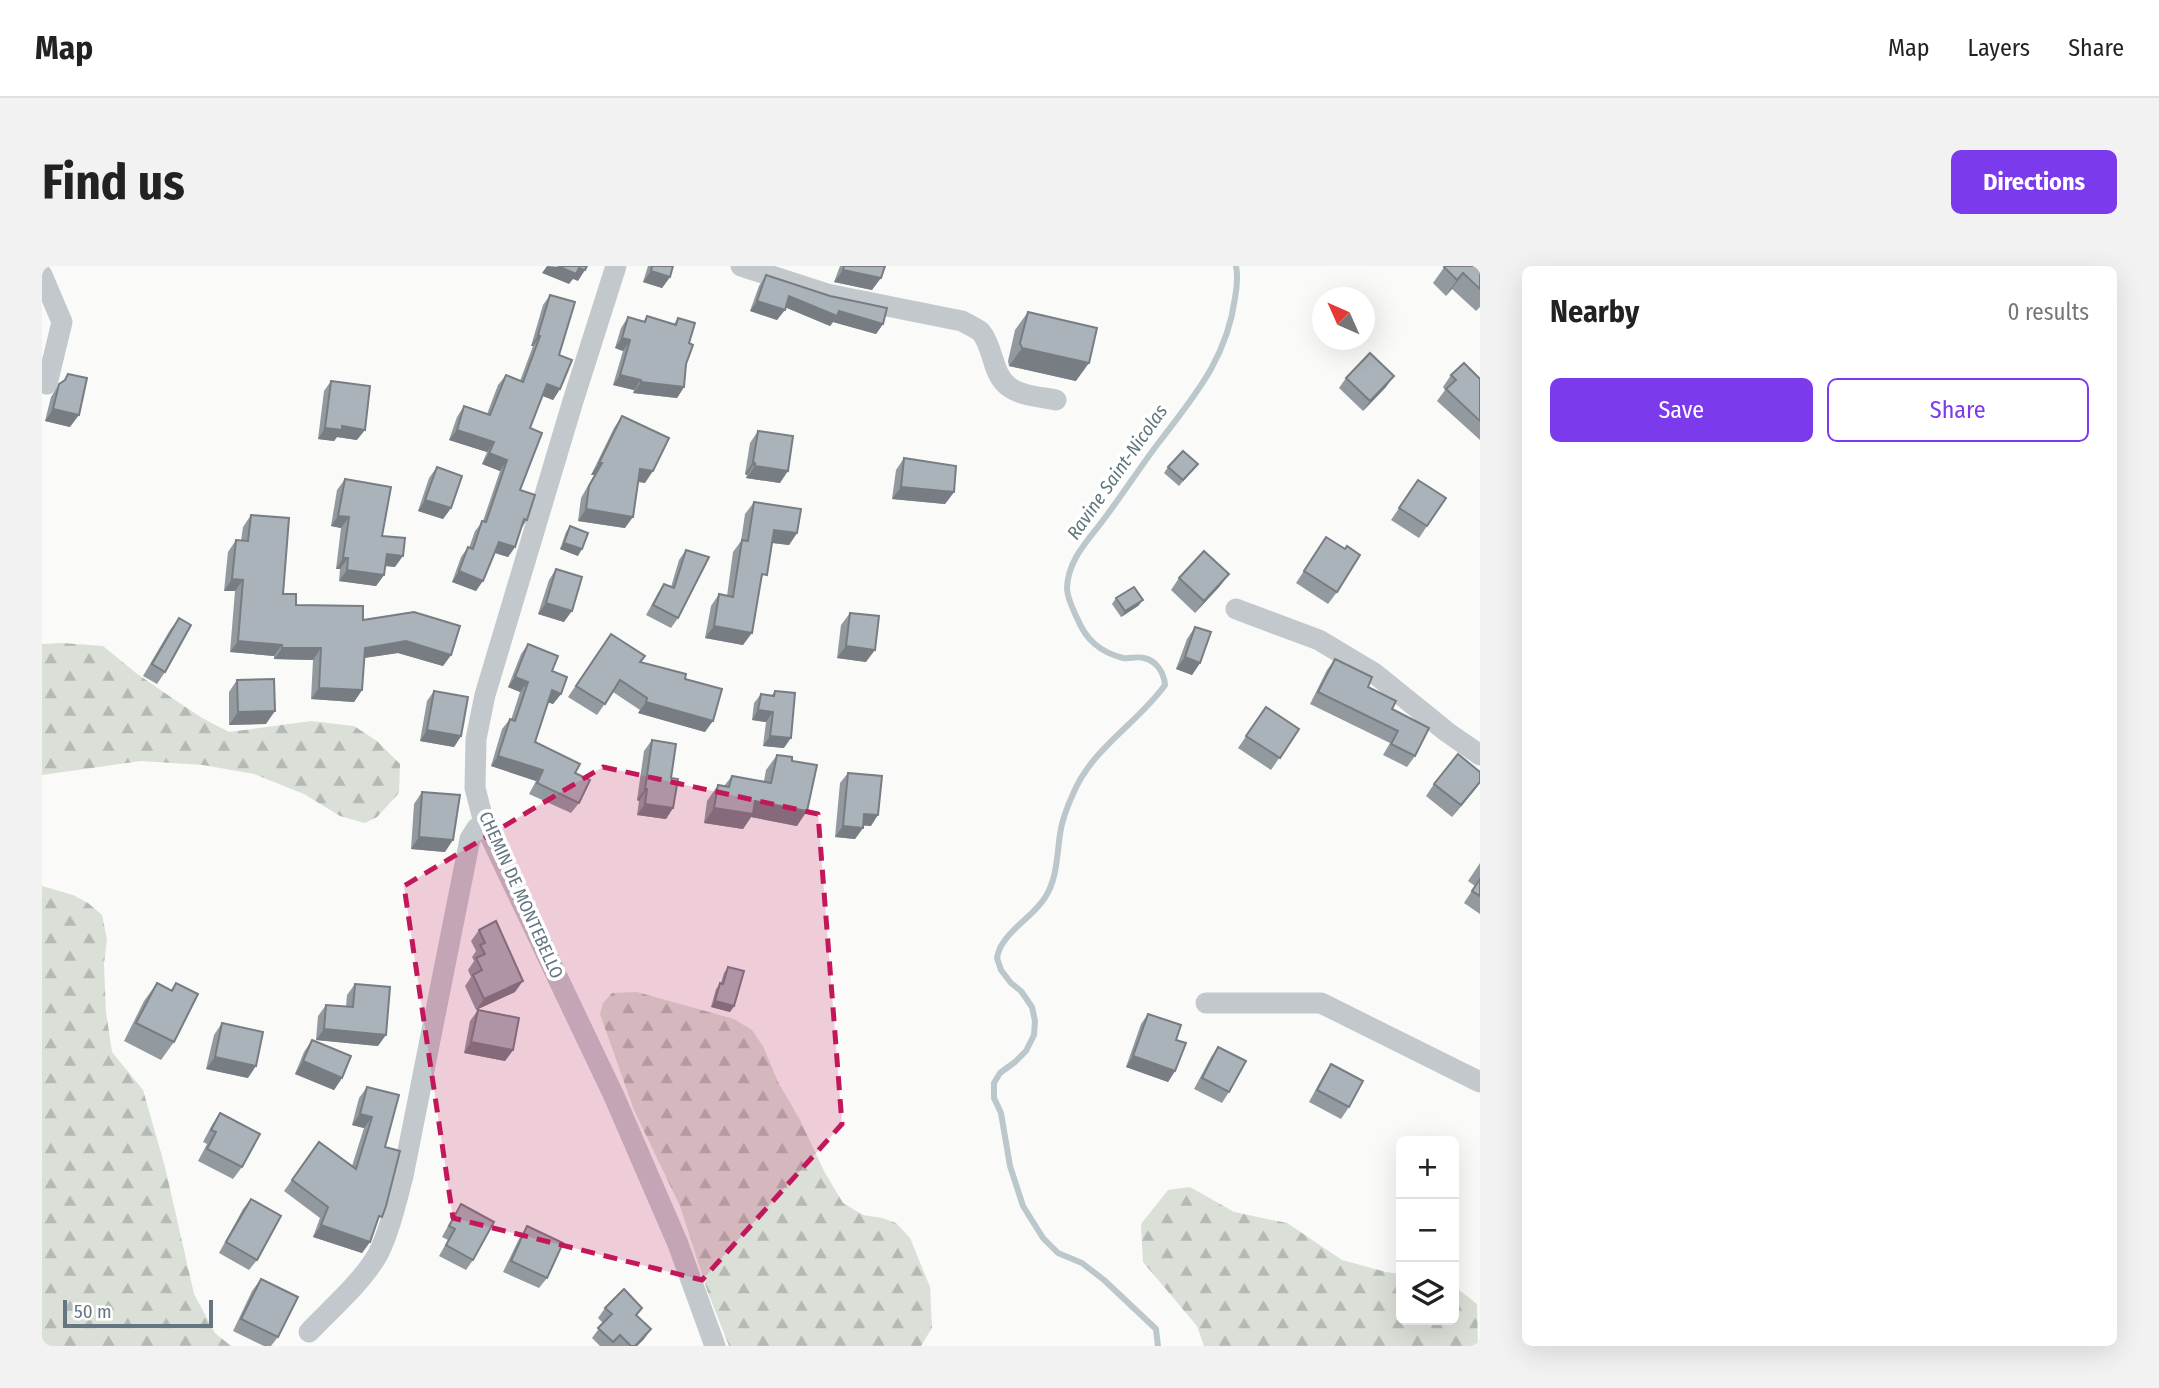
<!DOCTYPE html>
<html lang="en">
<head>
<meta charset="utf-8">
<style>
	:root { --surface:#fff; --page:#f2f2f2; --text:#222; --muted:#767676; --line:#e0e0e0; --accent:#7c3aed }
	body { margin:0; font-family:"Fira Sans Condensed",sans-serif; background:var(--page); color:var(--text) }
	.controls { position:absolute; right:21px; bottom:21px; display:grid; overflow:hidden; border-radius:10px; box-shadow:0 7px 28px #0002 }
	.controls button { width:63px; height:63px; display:grid; place-items:center; padding:0; border:0; border-bottom:2px solid var(--line); background:var(--surface); color:var(--text); font:35px sans-serif }
	.compass { position:absolute; left:1270px; top:21px; width:63px; height:63px; border-radius:50%; background:var(--surface); box-shadow:0 7px 28px #0002; rotate:315deg }
	.scale { position:absolute; left:21px; bottom:18px; width:150px; box-sizing:border-box; padding-left:7px; border:4px solid #657683; border-top:0; font-size:19px; line-height:24px; white-space:nowrap; color:#657683; -webkit-text-stroke:5px #fff; paint-order:stroke }
	.list { margin:0; padding:0; list-style:none }
	h2 { display:flex; justify-content:space-between; align-items:center; height:91px; margin:0; padding:0 28px; font-size:30px }
	h2 small { font-size:23px; font-weight:400; color:var(--muted) }
	.actions { display:flex; gap:14px; padding:21px 28px }
	.actions a { flex:1; padding:16px 0; border:2px solid var(--accent); border-radius:10px; text-align:center; font-size:24px; color:var(--accent) }
	.actions .main { background:var(--accent); color:#fff }
	.icon { flex:none; width:38px; height:38px; fill:none; stroke:currentColor; stroke-width:2; stroke-linecap:round; stroke-linejoin:round }
	.map { position:relative; flex:none; width:1438px; height:1080px; overflow:hidden; border-radius:10px }
	header { display:flex; align-items:center; gap:42px; box-sizing:border-box; height:98px; padding:0 35px; background:var(--surface); border-bottom:2px solid var(--line) }
	header strong { font-size:33px }
	nav { display:flex; gap:38px; margin-inline-start:auto; font-size:24px }
	.intro { display:flex; align-items:center; justify-content:space-between; box-sizing:border-box; height:168px; padding:0 42px }
	h1 { margin:0; font-size:49px }
	.button { padding:18px 32px; border-radius:10px; background:var(--accent); color:#fff; font-size:24px; font-weight:700 }
	main { display:flex; gap:42px; padding:0 42px }
	aside { flex:1; background:var(--surface); border-radius:10px; box-shadow:0 7px 28px #0002 }
	.map>svg:first-child { display:block }
	.forest { fill:url(#forest-firs) }
	.lines { fill:none; stroke-linecap:round; stroke-linejoin:round }
	.stream { stroke:#bbc7cb; stroke-width:6 }
	.minor { stroke:#c3c8cc; stroke-width:21 }
	.wall { fill:#929a9f }
	.shaded-wall { fill:#777d82 }
	.building { fill:#aab3b9; stroke:#777d82; stroke-width:2 }
	.marked { fill:#c2185b; fill-opacity:0.2; stroke:#c2185b; stroke-width:5; stroke-dasharray:14 9; stroke-linejoin:round }
	.labels { text-anchor:middle; dominant-baseline:central; stroke-width:7; stroke-linejoin:round; paint-order:stroke }
	.street-label { font-size:18px; fill:#657683; stroke:#fff }
	.water-label { font-size:19px; font-style:italic; fill:#60757c; stroke:#fff }
</style>
</head>
<body>
<header>
<strong>Map</strong>
<nav><a>Map</a><a>Layers</a><a>Share</a></nav>
</header>
<div class="intro"><h1>Find us</h1><a class="button">Directions</a></div>
<main>
<div class="map">
<svg width="1438" height="1080" viewBox="0 0 1438 1080">
	<defs>
		<pattern id="forest-firs" width="22" height="20" patternUnits="userSpaceOnUse" patternTransform="scale(1.75)"><rect width="22" height="20" fill="#dadfd7"/><path d="M5 1l3.5 6h-7zM16 11l3.5 6h-7z" fill="#b4b9b4"/></pattern>
	</defs>
	<rect width="100%" height="100%" fill="#fafaf8"/>
	<!-- forest -->
	<g class="forest">
		<polygon points="20,377 61,380 94,407 130,432 160,452 187,466 269,455 312,460 335,475 358,498 357,527 335,551 323,557 298,550 262,528 212,508 161,499 99,495 0,509 0,378"/>
		<polygon points="0,620 31,629 46,637 60,649 65,673 62,698 64,746 70,786 101,824 123,901 152,1028 173,1067 189,1080 0,1080"/>
		<polygon points="595,726 692,753 710,764 721,780 736,816 758,854 782,905 801,937 821,949 840,952 854,957 868,972 888,1021 890,1062 879,1080 687,1080 665,1024 638,940 592,844 558,748 561,737 570,727"/>
		<polygon points="1148,921 1192,946 1245,957 1300,994 1344,1006 1359,1008 1359,1054 1412,1054 1412,1020 1435,1038 1436,1080 1162,1080 1155,1060 1101,996 1099,958 1126,924"/>
	</g>
	<g class="lines">
		<!-- stream -->
		<path class="stream" d="M 1116,1080 L 1114,1063 L 1062,1014 L 1040,997 L 1016,987 L 1001,972 L 981,940 L 968,900 L 959,847 L 952,832 L 952,817 L 958,807 L 973,796 L 984,785 L 992,769 L 993,755 L 990,741 L 979,725 L 969,717 L 959,704 L 955,692 C 956,687 958,681 961,677 C 972,659 993,649 1004,630 C 1015,612 1015,589 1018,568 C 1020,554 1025,541 1031,528 C 1050,482 1095,458 1123,419 C 1122,407 1115,395 1102,392 C 1095,390 1088,393 1081,392 C 1058,386 1044,374 1035,352 C 1031,343 1025,332 1025,322 C 1026,293 1046,275 1062,253 C 1081,228 1098,201 1118,175 C 1153,129 1185,92 1193,32 C 1195,21 1196,10 1194,0"/>
		<!-- minor -->
		<g class="minor">
			<polyline points="574,0 531,135 443,429 434,473 433,522 442,557 572,830 636,978 673,1080"/>
			<path d="M 699,0 L 785,28 L 920,55 C 925,58 934,62 939,66 C 952,82 950,108 966,120 C 978,130 999,131 1014,134"/>
			<polyline points="0,9 20,56 5,118"/>
			<polyline points="1194,343 1277,374 1332,407 1405,466 1438,489"/>
			<polyline points="1164,737 1279,737 1438,816"/>
			<path d="M 267,1066 C 288,1044 322,1014 336,988 C 348,964 354,936 361,910 L 428,573 L 435,562 L 442,557"/>
		</g>
	</g>
	<!-- wall -->
	<g class="wall">
		<polygon points="606,0 631,0 628,11 620,22 601,16"/>
		<polygon points="798,0 843,0 830,24 792,16"/>
		<polygon points="1403,0 1438,0 1438,41 1434,45 1410,23 1404,30 1391,17"/>
		<polygon points="724,9 841,58 834,68 791,56 788,60 743,41 735,54 708,45 717,20"/>
		<polygon points="508,29 517,89 518,123 511,134 501,130 488,162 478,224 485,254 479,263 473,281 466,291 453,287 434,325 410,316 419,291 426,281 427,282 433,265 441,255 458,205 440,198 445,186 407,174 415,151 422,140 445,148 456,119 464,109 478,115 491,80 489,80 501,39"/>
		<polygon points="986,46 1034,115 967,100 966,95 973,64"/>
		<polygon points="605,50 632,58 636,52 647,77 642,121 635,132 591,127 592,124 571,119 581,85 573,82 579,62 586,51 601,56"/>
		<polygon points="26,108 28,161 3,155 9,131 17,118 21,116"/>
		<polygon points="1409,109 1438,113 1438,174 1395,135 1403,124 1401,121"/>
		<polygon points="1304,112 1344,121 1321,145 1297,122"/>
		<polygon points="289,115 315,174 295,171 292,175 276,173 282,125"/>
		<polygon points="580,150 603,217 596,216 583,262 536,255 539,232 552,209 549,209 572,162"/>
		<polygon points="716,165 738,217 704,212 705,209 703,208 708,177"/>
		<polygon points="862,192 912,226 903,238 850,233 854,204"/>
		<polygon points="1156,198 1137,220 1122,207 1126,201"/>
		<polygon points="395,201 409,242 401,253 376,245 387,212"/>
		<polygon points="303,213 340,270 353,301 343,300 342,309 334,320 297,315 298,303 294,303 299,262 289,260 295,224"/>
		<polygon points="1376,214 1404,232 1377,272 1349,254"/>
		<polygon points="712,236 755,267 747,279 730,277 701,379 663,372 669,340 677,328 685,330 691,286 699,275 703,248"/>
		<polygon points="209,249 241,328 254,339 321,354 409,389 401,400 356,387 322,392 320,424 312,436 269,433 271,394 232,393 232,390 188,386 193,325 182,325 186,286 194,274 199,275 201,261"/>
		<polygon points="528,260 536,290 518,283 524,266"/>
		<polygon points="1284,271 1295,326 1286,338 1254,317"/>
		<polygon points="644,284 636,352 629,362 604,349 616,327 622,318 629,321 637,294"/>
		<polygon points="514,303 522,356 496,348 507,314"/>
		<polygon points="1137,312 1178,320 1153,347 1129,324"/>
		<polygon points="1074,332 1101,334 1096,340 1079,351 1070,338"/>
		<polygon points="808,347 824,396 795,392 799,359"/>
		<polygon points="137,352 123,406 115,418 101,410 128,364"/>
		<polygon points="1153,361 1158,397 1150,409 1134,403 1145,373"/>
		<polygon points="486,378 510,405 519,428 511,438 506,436 493,476 533,507 537,537 529,547 487,528 494,515 449,500 460,463 468,453 469,454 478,426 466,421 479,388"/>
		<polygon points="561,379 598,396 643,413 663,466 596,447 598,444 571,426 555,449 526,431"/>
		<polygon points="1293,393 1350,443 1373,490 1365,501 1341,489 1348,477 1268,438 1285,404"/>
		<polygon points="195,414 224,458 187,459 187,426"/>
		<polygon points="392,425 419,470 412,481 378,475 385,435"/>
		<polygon points="733,425 742,482 721,480 724,456 710,454 712,437 719,428 730,429"/>
		<polygon points="1224,441 1257,463 1229,504 1196,482"/>
		<polygon points="610,474 629,512 631,542 624,553 595,549 597,535 595,534 602,485"/>
		<polygon points="735,489 755,560 709,551 701,563 662,557 665,535 676,519 682,520 690,510 722,515 724,504"/>
		<polygon points="806,507 829,560 821,559 821,562 813,573 793,571 798,517"/>
		<polygon points="1392,518 1434,522 1410,551 1384,530"/>
		<polygon points="380,526 403,586 369,583 372,538"/>
		<polygon points="1438,597 1438,648 1422,637 1433,620 1426,615"/>
		<polygon points="437,664 473,726 434,744 423,720 429,711 426,704 432,695 430,691 434,685 429,675"/>
		<polygon points="686,701 692,740 688,746 669,741 674,723 679,717 682,707"/>
		<polygon points="115,717 129,724 134,717 132,776 119,794 82,775 102,735"/>
		<polygon points="313,718 336,780 274,774 276,750 284,739 304,741 305,729"/>
		<polygon points="436,744 471,784 463,795 422,787 428,755"/>
		<polygon points="1106,748 1134,774 1133,805 1126,816 1084,801 1099,758"/>
		<polygon points="180,757 206,812 164,803 172,769"/>
		<polygon points="270,774 300,812 292,824 253,808 262,786"/>
		<polygon points="1176,781 1187,826 1180,837 1152,823 1169,791"/>
		<polygon points="1289,798 1307,841 1299,853 1267,836 1281,810"/>
		<polygon points="325,821 343,881 334,960 328,976 320,987 271,971 278,952 242,925 277,876 310,900 322,862 310,859 317,832"/>
		<polygon points="178,847 200,901 191,913 156,895 165,878 161,876 170,859"/>
		<polygon points="209,933 215,994 207,1004 177,987 201,943"/>
		<polygon points="419,938 431,994 424,1004 397,990 406,974 400,971 412,949"/>
		<polygon points="485,960 505,1012 497,1022 461,1006 478,971"/>
		<polygon points="219,1013 236,1071 229,1080 222,1080 191,1065 210,1025"/>
		<polygon points="563,1042 595,1050 602,1073 595,1080 558,1080 550,1072 561,1057 556,1052"/>
	</g>
	<!-- shaded-wall -->
	<g class="shaded-wall">
		<polygon points="505,0 537,2 543,4 536,15 531,13 527,18 500,7"/>
		<polygon points="801,4 839,12 830,24 792,16"/>
		<polygon points="609,5 628,11 620,22 601,16"/>
		<polygon points="1421,7 1410,23 1404,30 1415,14"/>
		<polygon points="747,30 797,45 841,58 834,68 791,56 788,60 740,40"/>
		<polygon points="715,35 743,44 735,54 708,45"/>
		<polygon points="496,69 498,70 491,80 489,80"/>
		<polygon points="580,72 588,74 581,85 573,82"/>
		<polygon points="980,82 1047,97 1034,115 967,100"/>
		<polygon points="578,109 599,114 592,124 571,119"/>
		<polygon points="1352,110 1344,121 1321,145 1328,135"/>
		<polygon points="599,116 642,121 635,132 591,127"/>
		<polygon points="505,118 518,123 511,134 498,129"/>
		<polygon points="11,143 37,149 28,161 3,155"/>
		<polygon points="300,160 323,164 315,174 295,171 292,175 276,173 283,162"/>
		<polygon points="415,164 452,176 445,186 407,174"/>
		<polygon points="447,187 465,194 458,205 440,198"/>
		<polygon points="711,196 713,197 705,209 703,208"/>
		<polygon points="557,197 560,197 552,209 549,209"/>
		<polygon points="713,200 746,205 738,217 704,212"/>
		<polygon points="598,203 611,205 603,217 590,214"/>
		<polygon points="859,221 912,226 903,238 850,233"/>
		<polygon points="383,234 409,242 401,253 376,245"/>
		<polygon points="544,243 591,251 583,262 536,255"/>
		<polygon points="296,250 307,251 299,262 289,260"/>
		<polygon points="732,264 755,267 747,279 723,276"/>
		<polygon points="457,276 473,281 466,291 450,286"/>
		<polygon points="522,277 540,283 536,290 518,283"/>
		<polygon points="345,288 361,290 353,301 337,299"/>
		<polygon points="301,292 306,292 298,303 294,303"/>
		<polygon points="305,304 342,309 334,320 297,315"/>
		<polygon points="417,305 441,315 434,325 410,316"/>
		<polygon points="1187,308 1178,320 1153,347 1162,335"/>
		<polygon points="190,313 201,314 193,325 182,325"/>
		<polygon points="1101,334 1096,340 1079,351 1083,345"/>
		<polygon points="504,337 530,345 522,356 496,348"/>
		<polygon points="672,360 710,367 701,379 663,372"/>
		<polygon points="196,375 240,379 232,390 188,386"/>
		<polygon points="364,375 409,389 401,400 356,387 315,393 323,382"/>
		<polygon points="804,380 833,384 824,396 795,392"/>
		<polygon points="240,382 279,382 271,394 232,393"/>
		<polygon points="1143,391 1158,397 1150,409 1134,403"/>
		<polygon points="473,411 486,416 478,426 466,421"/>
		<polygon points="277,422 320,424 312,436 269,433"/>
		<polygon points="510,424 519,428 511,438 502,435"/>
		<polygon points="604,436 671,455 663,466 596,447"/>
		<polygon points="716,444 731,446 724,456 710,454"/>
		<polygon points="233,445 224,458 187,459 196,446"/>
		<polygon points="385,464 419,470 412,481 378,475"/>
		<polygon points="728,470 749,472 742,482 721,480"/>
		<polygon points="456,490 501,504 494,515 449,500"/>
		<polygon points="1438,516 1434,522 1410,551 1419,539"/>
		<polygon points="603,523 605,523 597,535 595,534"/>
		<polygon points="713,535 765,545 755,560 709,551 701,563 662,557 672,542"/>
		<polygon points="603,538 631,542 624,553 595,549"/>
		<polygon points="822,548 836,549 829,560 814,559"/>
		<polygon points="801,560 821,562 813,573 793,571"/>
		<polygon points="377,571 411,574 403,586 369,583"/>
		<polygon points="481,715 473,726 434,744 442,733"/>
		<polygon points="673,735 692,740 688,746 669,741"/>
		<polygon points="282,763 344,769 336,780 274,774"/>
		<polygon points="429,776 471,784 463,795 422,787"/>
		<polygon points="1091,790 1133,805 1126,816 1084,801"/>
		<polygon points="173,791 214,800 206,812 164,803"/>
		<polygon points="261,795 300,812 292,824 253,808"/>
		<polygon points="318,848 330,851 322,862 310,859"/>
		<polygon points="279,959 328,976 320,987 271,971"/>
		<polygon points="609,1063 602,1073 595,1080 593,1080"/>
	</g>
	<!-- building -->
	<g class="building">
		<polygon points="516,0 545,0 543,4 537,2 534,8"/>
		<polygon points="610,0 631,0 628,11 609,5"/>
		<polygon points="802,0 843,0 839,12 801,4"/>
		<polygon points="1403,0 1438,0 1438,23 1421,7 1415,14 1402,1"/>
		<polygon points="724,9 788,30 845,42 841,58 797,45 795,50 747,30 743,44 715,35"/>
		<polygon points="508,29 533,36 517,89 530,94 518,123 505,118 488,162 500,167 478,224 493,229 485,254 482,253 473,281 457,276 441,315 417,305 426,281 431,283 440,255 444,256 465,194 447,187 452,176 415,164 422,140 448,149 464,109 481,116 498,70 496,69"/>
		<polygon points="986,46 1055,62 1047,97 980,82 978,77"/>
		<polygon points="605,50 634,59 636,52 653,57 647,77 651,79 644,98 642,121 599,116 599,114 578,109 588,74 580,72 586,51 603,56"/>
		<polygon points="1328,87 1352,110 1328,135 1304,112"/>
		<polygon points="1422,97 1438,113 1438,155 1404,123 1414,114 1409,109"/>
		<polygon points="26,108 45,112 37,149 11,143 17,118 23,114"/>
		<polygon points="289,115 328,120 323,164 300,160 300,164 283,162"/>
		<polygon points="580,150 627,172 611,205 598,203 591,251 544,243 547,220 560,197 557,197"/>
		<polygon points="716,165 751,170 746,205 713,200 713,197 711,196"/>
		<polygon points="1141,185 1156,198 1141,214 1126,201"/>
		<polygon points="862,192 914,200 912,226 859,221"/>
		<polygon points="395,201 420,210 409,242 383,234"/>
		<polygon points="303,213 349,221 340,270 363,272 361,290 345,288 342,309 305,304 306,292 301,292 307,251 296,250"/>
		<polygon points="1376,214 1404,232 1385,260 1357,242"/>
		<polygon points="712,236 759,243 755,267 732,264 725,309 720,308 710,367 672,360 677,328 691,331 700,274 706,275"/>
		<polygon points="209,249 247,252 241,328 254,328 254,339 321,340 321,354 372,346 418,360 409,389 364,375 323,382 320,424 277,422 279,382 240,382 240,379 196,375 201,314 190,313 194,274 206,275"/>
		<polygon points="528,260 546,267 540,283 522,277"/>
		<polygon points="1284,271 1303,283 1305,280 1318,289 1295,326 1262,305"/>
		<polygon points="644,284 667,291 636,352 611,339 622,318 632,322"/>
		<polygon points="1162,285 1187,308 1162,335 1137,312"/>
		<polygon points="514,303 540,311 530,345 504,337"/>
		<polygon points="1092,321 1101,334 1083,345 1074,332"/>
		<polygon points="808,347 837,350 833,384 804,380"/>
		<polygon points="137,352 149,359 123,406 110,398"/>
		<polygon points="1153,361 1169,366 1158,397 1143,391"/>
		<polygon points="569,368 603,390 598,396 644,408 643,413 680,423 671,455 604,436 605,432 578,414 563,438 534,420"/>
		<polygon points="486,378 516,390 510,405 525,411 519,428 510,424 493,476 538,498 533,507 548,514 537,537 495,517 501,504 456,490 468,453 473,455 486,416 473,411"/>
		<polygon points="1293,393 1330,411 1326,421 1354,435 1350,443 1387,462 1373,490 1349,478 1356,465 1276,426"/>
		<polygon points="232,413 233,445 196,446 195,414"/>
		<polygon points="392,425 426,431 419,470 385,464"/>
		<polygon points="733,425 753,427 749,472 728,470 731,446 716,444 719,428 732,430"/>
		<polygon points="1224,441 1257,463 1238,492 1204,470"/>
		<polygon points="610,474 634,478 629,512 636,513 631,542 603,538 605,523 603,523"/>
		<polygon points="1416,488 1438,506 1438,516 1419,539 1392,518"/>
		<polygon points="735,489 750,491 750,495 775,499 765,545 713,535 711,548 672,542 676,519 687,521 690,510 729,517"/>
		<polygon points="806,507 840,510 836,549 822,548 821,562 801,560"/>
		<polygon points="380,526 418,529 411,574 377,571"/>
		<polygon points="1438,613 1438,630 1430,625"/>
		<polygon points="454,655 481,715 442,733 431,709 440,704 434,692 443,688 438,679 443,677 437,664"/>
		<polygon points="686,701 702,705 692,740 673,735 678,717 681,718"/>
		<polygon points="115,717 130,725 134,717 156,728 132,776 94,757"/>
		<polygon points="313,718 348,721 344,769 282,763 284,739 311,741"/>
		<polygon points="436,744 477,752 471,784 429,776"/>
		<polygon points="1106,748 1139,759 1134,774 1144,777 1133,805 1091,790"/>
		<polygon points="180,757 221,766 214,800 173,791"/>
		<polygon points="270,774 309,790 300,812 261,795"/>
		<polygon points="1176,781 1204,795 1187,826 1160,812"/>
		<polygon points="1289,798 1321,815 1307,841 1275,824"/>
		<polygon points="325,821 357,829 343,881 358,885 344,940 340,951 337,950 328,976 279,959 286,941 250,914 277,876 314,903 330,851 318,848"/>
		<polygon points="178,847 218,868 200,901 165,883 174,866 169,864"/>
		<polygon points="209,933 239,950 215,994 184,976"/>
		<polygon points="419,938 452,956 431,994 404,979 413,963 407,960"/>
		<polygon points="485,960 521,977 505,1012 469,995"/>
		<polygon points="219,1013 256,1031 236,1071 199,1053"/>
		<polygon points="582,1023 600,1042 594,1049 609,1063 593,1080 589,1080 578,1069 571,1076 556,1062 570,1048 563,1042"/>
	</g>
	<!-- marked area -->
	<path class="marked" d="M 561,501 L 776,548 L 800,858 L 660,1014 L 411,952 L 362,620 Z"/>
	<g class="labels">
		<!-- street labels -->
		<g class="street-label">
			<text transform="translate(479 629) rotate(66)">CHEMIN DE MONTEBELLO</text>
		</g>
		<!-- water labels -->
		<g class="water-label">
			<text transform="translate(1075 206) rotate(-55)">Ravine Saint-Nicolas</text>
		</g>
	</g>
</svg>
<div class="controls">
<button>+</button>
<button>−</button>
<button><svg class="icon" aria-label="layers" viewBox="0 0 24 24"><path d="M12 4l9 5-9 5-9-5zM3 14l9 5 9-5"/></svg></button>
</div>
<svg class="compass" viewBox="-18 -18 36 36"><path d="M0-13l5 13h-10z" fill="#e53935"/><path d="M0 13l5-13h-10z" fill="#767676"/></svg>
<div class="scale">50 m</div>
</div>
<aside>
<h2>Nearby<small>0 results</small></h2>
<ul class="list">
</ul>
<div class="actions"><a class="main">Save</a><a>Share</a></div>
</aside>
</main>
</body>
</html>
